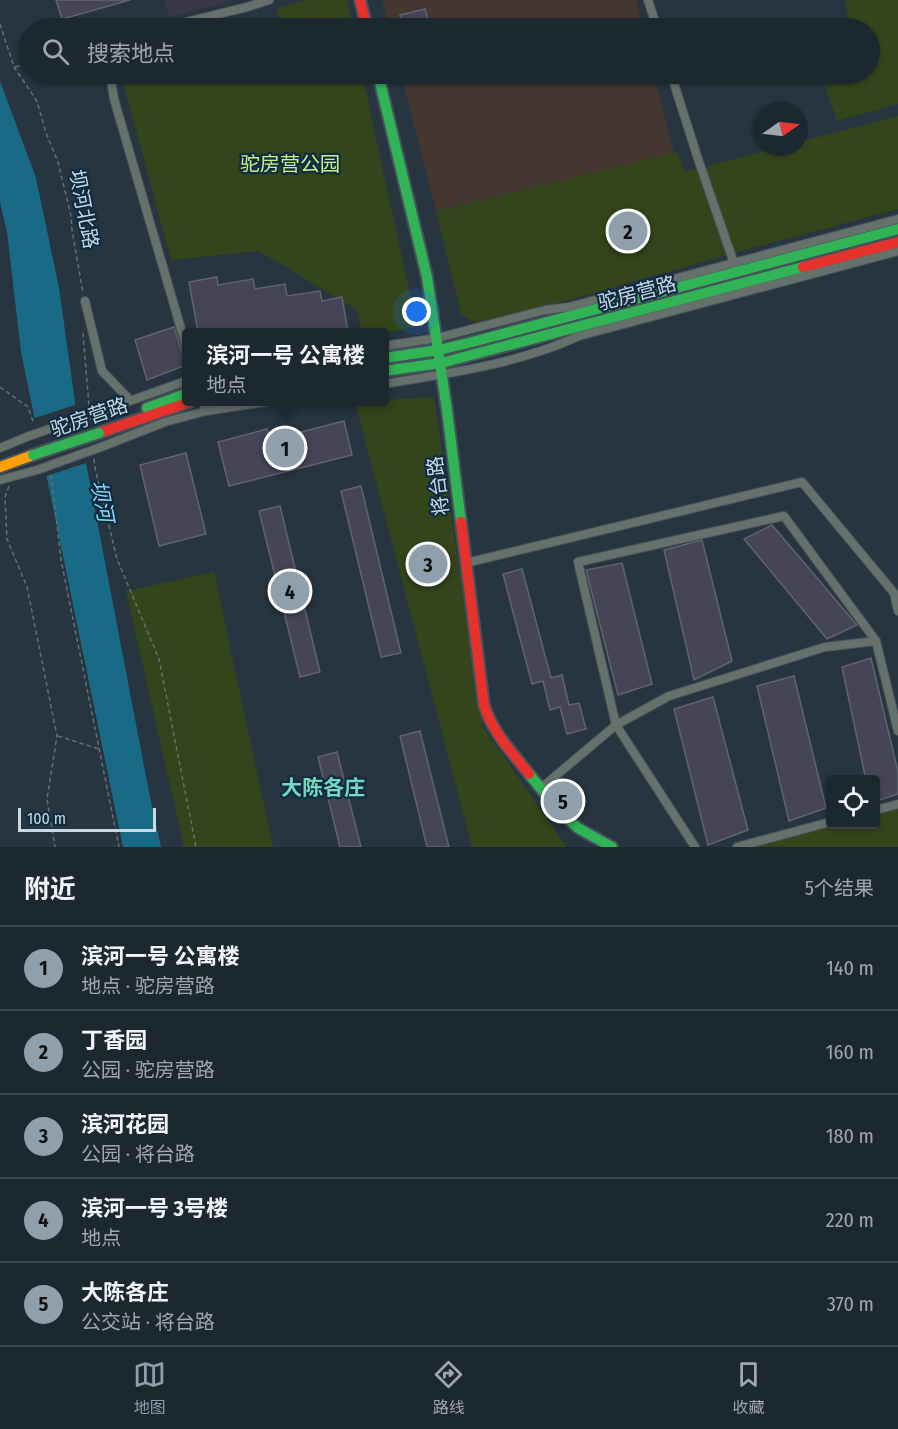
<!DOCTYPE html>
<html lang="zh">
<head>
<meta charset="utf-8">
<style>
	:root { --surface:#1c2830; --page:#29343c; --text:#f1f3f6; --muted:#a0a6ab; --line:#3a444c; --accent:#8f9fab }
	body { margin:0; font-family:"Fira Sans Condensed","Noto Sans SC",sans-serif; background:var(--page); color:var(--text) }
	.controls { position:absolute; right:18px; bottom:18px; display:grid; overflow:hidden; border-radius:6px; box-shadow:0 2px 4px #0004 }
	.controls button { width:54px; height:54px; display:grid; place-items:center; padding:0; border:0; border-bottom:2px solid var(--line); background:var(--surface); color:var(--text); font:30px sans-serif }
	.compass { position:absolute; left:754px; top:102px; width:54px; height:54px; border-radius:50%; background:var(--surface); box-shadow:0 2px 4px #0004; rotate:76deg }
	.scale { position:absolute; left:18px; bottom:15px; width:138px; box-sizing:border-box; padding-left:6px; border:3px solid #c8d8e4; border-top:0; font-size:16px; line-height:21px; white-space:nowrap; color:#c8d8e4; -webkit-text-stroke:4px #102c40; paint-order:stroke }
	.you { position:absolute; left:417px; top:312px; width:21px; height:21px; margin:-15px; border:4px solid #fff; border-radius:50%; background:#1a73e8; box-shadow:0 0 0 9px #1a73e833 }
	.badge { display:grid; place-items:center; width:39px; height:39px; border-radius:50%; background:var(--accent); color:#111; font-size:20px; font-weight:700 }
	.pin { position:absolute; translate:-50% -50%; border:3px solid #fff; box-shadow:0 2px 6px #0006 }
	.popup { position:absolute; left:182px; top:328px; width:207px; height:78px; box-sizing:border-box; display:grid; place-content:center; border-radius:6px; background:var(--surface); filter:drop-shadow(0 2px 4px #0005); font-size:20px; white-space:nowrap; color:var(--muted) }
	.popup b { font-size:22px; color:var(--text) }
	.popup::after { content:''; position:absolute; left:50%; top:100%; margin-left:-12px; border:12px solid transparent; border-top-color:var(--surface) }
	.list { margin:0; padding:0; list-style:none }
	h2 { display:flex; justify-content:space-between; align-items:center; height:78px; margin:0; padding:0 24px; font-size:26px }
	h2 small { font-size:20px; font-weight:400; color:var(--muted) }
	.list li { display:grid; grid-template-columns:39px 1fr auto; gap:18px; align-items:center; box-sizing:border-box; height:84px; padding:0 24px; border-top:2px solid var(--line) }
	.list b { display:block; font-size:22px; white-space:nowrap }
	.list p { margin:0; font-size:20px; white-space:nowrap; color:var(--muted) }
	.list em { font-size:20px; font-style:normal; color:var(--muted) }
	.icon { flex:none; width:33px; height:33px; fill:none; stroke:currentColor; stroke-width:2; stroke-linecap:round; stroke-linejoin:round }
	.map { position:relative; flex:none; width:898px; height:847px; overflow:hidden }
	.search { position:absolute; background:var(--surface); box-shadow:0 2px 4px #0004; left:18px; right:18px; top:18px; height:66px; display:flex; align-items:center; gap:15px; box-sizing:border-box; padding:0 21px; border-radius:33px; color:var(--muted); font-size:22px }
	.sheet { height:498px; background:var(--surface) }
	nav { display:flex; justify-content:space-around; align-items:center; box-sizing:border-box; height:84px; border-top:2px solid var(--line); background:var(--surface); font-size:16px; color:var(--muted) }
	nav a { display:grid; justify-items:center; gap:3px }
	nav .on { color:var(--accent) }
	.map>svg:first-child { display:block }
	.industrial { fill:#433730 }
	.education { fill:#383849 }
	.green { fill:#34451b }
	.water { fill:#196a87 }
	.pier { fill:#263540 }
	.building { fill:#464557; stroke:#61646f; stroke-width:1.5 }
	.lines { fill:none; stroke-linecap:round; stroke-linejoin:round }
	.street-casing { stroke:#45525b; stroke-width:10 }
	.fast-casing { stroke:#45525b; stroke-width:14 }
	.slow-casing { stroke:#45525b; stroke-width:14 }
	.jam-casing { stroke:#45525b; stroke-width:14 }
	.path { stroke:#64706f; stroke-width:1.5; stroke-dasharray:4.5 3; stroke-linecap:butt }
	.street { stroke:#66716c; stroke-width:8 }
	.fast { stroke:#30b455; stroke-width:10 }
	.slow { stroke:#ff9f0a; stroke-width:10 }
	.jam { stroke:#e5322d; stroke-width:10 }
	.street-bridge-casing { stroke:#45525b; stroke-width:10; stroke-linecap:butt }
	.fast-bridge-casing { stroke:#45525b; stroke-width:14; stroke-linecap:butt }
	.street-bridge { stroke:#66716c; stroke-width:8 }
	.fast-bridge { stroke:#30b455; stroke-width:10 }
	.labels { text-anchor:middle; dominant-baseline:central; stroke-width:4.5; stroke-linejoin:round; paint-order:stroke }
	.park-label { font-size:20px; fill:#c8f184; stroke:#102c40 }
	.street-label { font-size:20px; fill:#c8d8e4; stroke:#102c40 }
	.water-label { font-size:21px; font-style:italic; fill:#90dafa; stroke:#102c40 }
	.neighbourhood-label { font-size:21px; font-weight:bold; fill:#76d8bf; stroke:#102c40 }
</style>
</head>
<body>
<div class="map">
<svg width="898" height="847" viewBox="0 0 898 847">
	<rect width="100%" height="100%" fill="#263540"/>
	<!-- industrial -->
	<g class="industrial">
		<polygon points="382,0 636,0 643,28 390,28"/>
		<polygon points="401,74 654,74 674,153 436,211"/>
	</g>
	<!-- education -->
	<polygon class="education" points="164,0 235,0 169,17"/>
	<!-- green -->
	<g class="green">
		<polygon points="306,0 347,0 353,28 276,28 282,27 277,8"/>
		<polygon points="845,0 898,0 898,104 837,121 821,74 870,74 870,28 848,28 850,27"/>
		<polygon points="121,74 362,74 417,326 384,334 384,332 362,332 357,310 259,251 171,260"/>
		<polygon points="898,116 898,209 742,251 480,325 461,314 436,211 678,152 684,172 780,147 799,147 799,142"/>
		<polygon points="434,397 483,727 567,847 472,847 355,402 384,402 384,400"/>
		<polygon points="214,572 273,847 184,847 126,591"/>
		<polygon points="898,803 898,847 729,847 830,820 830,824 876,824 876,808"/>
	</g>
	<!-- water -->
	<polygon class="water" points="0,81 36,178 59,288 76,409 87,468 149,792 161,847 123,847 21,352 7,232 0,202"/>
	<!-- pier -->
	<polygon class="pier" points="78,404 89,462 44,477 32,419"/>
	<!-- building -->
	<g class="building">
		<polygon points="56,0 130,0 62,19"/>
		<polygon points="425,9 430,28 403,28 400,15"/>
		<polygon points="217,277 218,285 253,279 255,289 285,284 287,296 320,291 322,301 342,297 348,332 198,332 189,282"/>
		<polygon points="174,327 186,365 147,380 135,340"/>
		<polygon points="344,421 352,455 229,486 218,442 267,429 270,440"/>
		<polygon points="186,453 206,534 159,546 140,465"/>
		<polygon points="361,486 401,653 381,657 341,491"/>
		<polygon points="280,506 320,672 300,677 259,511"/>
		<polygon points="772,525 857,625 827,639 744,539"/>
		<polygon points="702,540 732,661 694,680 664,550"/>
		<polygon points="622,563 652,684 618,695 586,570"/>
		<polygon points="522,569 551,678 562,675 569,705 579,703 586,729 567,734 560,707 550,710 543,681 532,684 503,574"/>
		<polygon points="871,658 898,772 898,794 876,801 876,780 866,780 842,667"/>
		<polygon points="794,676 826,808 789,821 757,686"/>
		<polygon points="713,697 748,830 708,845 674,709"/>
		<polygon points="420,731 449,847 427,847 400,736"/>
		<polygon points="337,752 361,847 340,847 318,757"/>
	</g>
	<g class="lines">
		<defs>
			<g id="street">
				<polyline points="648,0 657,28"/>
				<polyline points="162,28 247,7 269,0"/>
				<polyline points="110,74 114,99 186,346"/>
				<polyline points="671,74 698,159 735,266"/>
				<polyline points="85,301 102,371 130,400"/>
				<polyline points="384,346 437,338 545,310 569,307 898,219"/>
				<path d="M 384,384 C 450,373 518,364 579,336 L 898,251"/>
				<polyline points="203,402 206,411"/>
				<polyline points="93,414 186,381"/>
				<polyline points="101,447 165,422 206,411 266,402"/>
				<polyline points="0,448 29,436"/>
				<polyline points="0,480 37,470"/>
				<polyline points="466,563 802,482 894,593 898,611"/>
				<polyline points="540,789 616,725 669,696 825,647 876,641"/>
				<polyline points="876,810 898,804"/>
				<polyline points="695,847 616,725 578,562 784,516 876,641 898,731"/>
				<polyline points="737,847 830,822"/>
			</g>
			<g id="fast">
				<polyline points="378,74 427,277 447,410 461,522"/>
				<polyline points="384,358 439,350 476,341 898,229"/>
				<polyline points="384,371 441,363 803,267"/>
				<polyline points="147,408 186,394"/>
				<polyline points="529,774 557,808 578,828 612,847"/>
			</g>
			<polyline id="slow" points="0,467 33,455"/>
			<g id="jam">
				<polyline points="360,0 367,28"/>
				<polyline points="803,267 898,242"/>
				<polyline points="99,433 190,402"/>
				<path d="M 461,522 L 484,705 C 492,732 512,752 529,774"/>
			</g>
		</defs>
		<!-- street casing -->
		<use href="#street" class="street-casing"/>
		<!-- fast casing -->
		<use href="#fast" class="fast-casing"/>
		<!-- slow casing -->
		<use href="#slow" class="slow-casing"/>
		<!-- jam casing -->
		<use href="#jam" class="jam-casing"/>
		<!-- path -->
		<g class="path">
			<polyline points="0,24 14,67 37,101 46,133 58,162 71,216 72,230 83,293"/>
			<polyline points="15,67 28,64"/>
			<polyline points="83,333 89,406"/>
			<polyline points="0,387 28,407 34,424"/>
			<polyline points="94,459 95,468 117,559 159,659 196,847"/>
			<polyline points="50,475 52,481 61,560 119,847"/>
			<polyline points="9,486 5,497 7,539 27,587 57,736 47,799 55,847"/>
			<polyline points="58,736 99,749"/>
		</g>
		<!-- street -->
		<use href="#street" class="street"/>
		<!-- fast -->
		<use href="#fast" class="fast"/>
		<!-- slow -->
		<use href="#slow" class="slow"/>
		<!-- jam -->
		<use href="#jam" class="jam"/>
		<defs>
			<g id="street-bridge">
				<polyline points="29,436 93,414"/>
				<polyline points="37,470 101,447"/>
			</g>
			<polyline id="fast-bridge" points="33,455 99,433"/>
		</defs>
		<!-- street-bridge casing -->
		<use href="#street-bridge" class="street-bridge-casing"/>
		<!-- fast-bridge casing -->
		<use href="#fast-bridge" class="fast-bridge-casing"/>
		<!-- street-bridge -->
		<use href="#street-bridge" class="street-bridge"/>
		<!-- fast-bridge -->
		<use href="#fast-bridge" class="fast-bridge"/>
	</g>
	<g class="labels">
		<!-- park labels -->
		<g class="park-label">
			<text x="290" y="164">驼房营公园</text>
		</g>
		<!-- street labels -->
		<g class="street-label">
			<text transform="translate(84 209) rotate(79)">坝河北路</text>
			<text transform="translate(637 293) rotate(-15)">驼房营路</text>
			<text transform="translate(89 417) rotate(-19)">驼房营路</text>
			<text transform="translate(438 486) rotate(-97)">将台路</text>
		</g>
		<!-- water labels -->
		<g class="water-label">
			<text transform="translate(102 501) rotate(79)">坝河</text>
		</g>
		<!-- neighbourhood labels -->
		<g class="neighbourhood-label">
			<text x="323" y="788">大陈各庄</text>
		</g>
	</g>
</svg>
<div class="controls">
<button><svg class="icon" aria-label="locate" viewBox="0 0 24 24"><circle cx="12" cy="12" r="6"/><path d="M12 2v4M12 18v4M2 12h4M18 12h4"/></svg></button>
</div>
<svg class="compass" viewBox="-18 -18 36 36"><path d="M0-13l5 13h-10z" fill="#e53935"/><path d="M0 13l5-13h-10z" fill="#a0a6ab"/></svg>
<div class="scale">100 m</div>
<div class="you"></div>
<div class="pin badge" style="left:285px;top:448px">1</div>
<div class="popup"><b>滨河一号 公寓楼</b>地点</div>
<div class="pin badge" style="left:628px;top:231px">2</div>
<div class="pin badge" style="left:428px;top:564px">3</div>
<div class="pin badge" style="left:290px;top:591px">4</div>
<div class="pin badge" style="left:563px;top:801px">5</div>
<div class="search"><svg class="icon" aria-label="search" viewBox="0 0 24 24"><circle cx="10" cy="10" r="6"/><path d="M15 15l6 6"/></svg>搜索地点</div>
</div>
<section class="sheet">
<h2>附近<small>5个结果</small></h2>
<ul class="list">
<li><span class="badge">1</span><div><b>滨河一号 公寓楼</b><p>地点 · 驼房营路</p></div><em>140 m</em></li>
<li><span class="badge">2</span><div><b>丁香园</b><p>公园 · 驼房营路</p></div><em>160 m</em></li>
<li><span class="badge">3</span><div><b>滨河花园</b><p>公园 · 将台路</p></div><em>180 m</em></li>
<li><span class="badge">4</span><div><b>滨河一号 3号楼</b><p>地点</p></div><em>220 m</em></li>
<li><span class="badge">5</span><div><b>大陈各庄</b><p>公交站 · 将台路</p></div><em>370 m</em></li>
</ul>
</section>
<nav>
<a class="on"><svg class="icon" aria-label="map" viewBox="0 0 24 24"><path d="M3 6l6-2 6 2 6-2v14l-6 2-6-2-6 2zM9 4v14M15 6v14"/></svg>地图</a>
<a><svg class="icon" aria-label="directions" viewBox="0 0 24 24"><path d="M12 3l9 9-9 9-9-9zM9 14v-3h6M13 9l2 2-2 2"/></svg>路线</a>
<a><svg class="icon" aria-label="saved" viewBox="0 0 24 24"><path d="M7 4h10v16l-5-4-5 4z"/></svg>收藏</a>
</nav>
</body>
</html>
